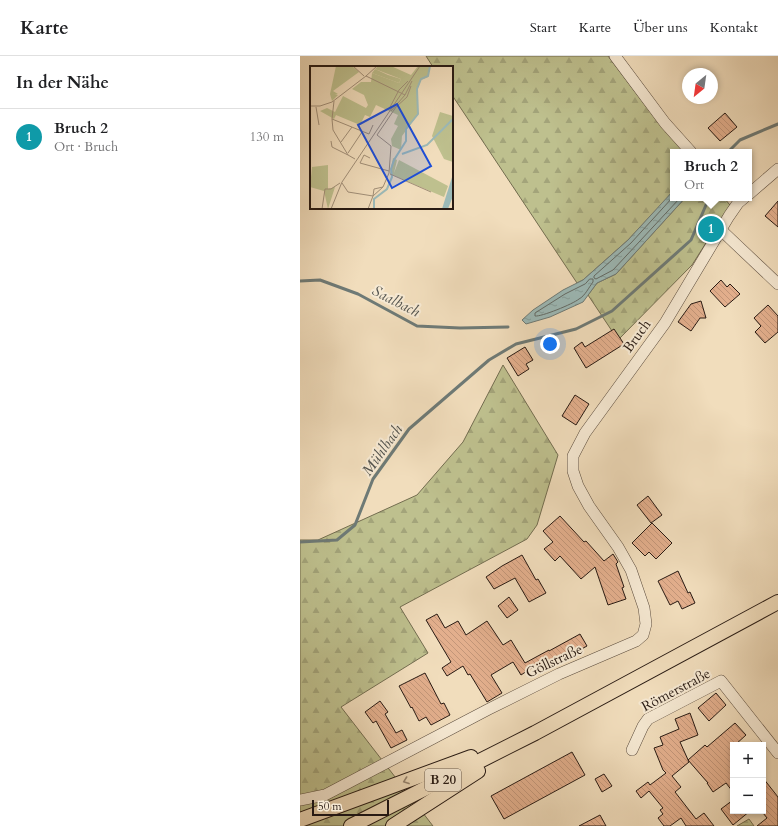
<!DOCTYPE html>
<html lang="de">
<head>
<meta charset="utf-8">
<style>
	:root { --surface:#fff; --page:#f6f6f6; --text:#202124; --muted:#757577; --line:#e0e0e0; --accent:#0b8043 }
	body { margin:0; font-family:Cardo,serif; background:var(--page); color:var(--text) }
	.controls { position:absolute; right:12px; bottom:12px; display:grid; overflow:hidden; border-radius:0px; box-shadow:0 2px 6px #0003 }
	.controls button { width:36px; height:36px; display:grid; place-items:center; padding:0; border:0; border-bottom:1px solid var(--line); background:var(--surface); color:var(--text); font:20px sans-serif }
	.compass { position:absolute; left:382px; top:12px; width:36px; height:36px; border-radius:50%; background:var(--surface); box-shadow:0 2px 6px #0003; rotate:209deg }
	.scale { position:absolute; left:12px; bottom:10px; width:77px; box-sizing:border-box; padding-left:4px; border:2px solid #281a13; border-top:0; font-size:11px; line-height:14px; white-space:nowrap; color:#281a13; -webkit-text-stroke:3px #f6e9d3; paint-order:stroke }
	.you { position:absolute; left:250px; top:288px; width:14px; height:14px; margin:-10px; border:3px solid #fff; border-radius:50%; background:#1a73e8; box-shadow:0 0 0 6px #1a73e833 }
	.badge { display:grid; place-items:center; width:26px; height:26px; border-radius:50%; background:var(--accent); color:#fff; font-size:13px; font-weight:700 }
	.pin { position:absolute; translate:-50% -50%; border:2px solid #fff; box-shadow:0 1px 4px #0006 }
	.popup { position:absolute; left:370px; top:93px; width:82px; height:52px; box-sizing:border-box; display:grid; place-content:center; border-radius:0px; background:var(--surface); filter:drop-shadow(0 1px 3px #0005); font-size:13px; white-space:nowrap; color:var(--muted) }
	.popup b { font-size:15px; color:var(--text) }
	.popup::after { content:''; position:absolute; left:50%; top:100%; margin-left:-8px; border:8px solid transparent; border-top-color:var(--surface) }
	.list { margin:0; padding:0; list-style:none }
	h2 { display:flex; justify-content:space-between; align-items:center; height:52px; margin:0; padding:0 16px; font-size:17px }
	h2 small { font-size:13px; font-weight:400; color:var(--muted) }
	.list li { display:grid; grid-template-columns:26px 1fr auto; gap:12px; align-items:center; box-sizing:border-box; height:56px; padding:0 16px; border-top:1px solid var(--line) }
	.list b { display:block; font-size:15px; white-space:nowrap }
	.list p { margin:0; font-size:13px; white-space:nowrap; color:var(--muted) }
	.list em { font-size:13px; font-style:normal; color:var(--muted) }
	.map { position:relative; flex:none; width:478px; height:770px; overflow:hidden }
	header { display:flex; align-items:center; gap:24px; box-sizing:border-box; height:56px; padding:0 20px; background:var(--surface); border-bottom:1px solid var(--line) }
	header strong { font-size:19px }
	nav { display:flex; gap:22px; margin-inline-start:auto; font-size:14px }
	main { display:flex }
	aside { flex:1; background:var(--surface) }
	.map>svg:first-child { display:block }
	.forest { fill:url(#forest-firs); stroke:#736d50 }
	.water { fill:url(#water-ripples); stroke:#6e7a76 }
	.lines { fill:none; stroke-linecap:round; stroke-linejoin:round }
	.shore { stroke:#626a66; stroke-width:1 }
	.stream { stroke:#6e7a76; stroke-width:3 }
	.building { fill:url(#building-back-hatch); stroke:#281a13 }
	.minor-casing { stroke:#5a4b3d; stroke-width:12 }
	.major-casing { stroke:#281a13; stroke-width:16 }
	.minor { stroke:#f6e9d3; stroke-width:11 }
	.major { stroke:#f1ddbc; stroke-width:14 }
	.oneway { stroke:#978570 }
	.labels { text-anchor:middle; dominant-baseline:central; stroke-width:4; stroke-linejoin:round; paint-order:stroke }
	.shield { fill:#f6e9d3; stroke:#66584d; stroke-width:1 }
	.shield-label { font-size:13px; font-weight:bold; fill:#281a13 }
	.street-label { font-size:14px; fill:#281a13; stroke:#f6e9d3 }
	.water-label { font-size:15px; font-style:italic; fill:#51524d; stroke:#f6e9d3 }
	.inset-river { fill:none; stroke:#9cbab8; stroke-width:2 }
	.inset-road { fill:none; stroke:#a18f78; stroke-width:1 }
	.view { fill:#1d4ed8; fill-opacity:0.15; stroke:#1d4ed8; stroke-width:2 }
	.inset-edge { fill:none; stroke:#281a13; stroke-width:2 }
</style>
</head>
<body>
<header>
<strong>Karte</strong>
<nav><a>Start</a><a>Karte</a><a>Über uns</a><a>Kontakt</a></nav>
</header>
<main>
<aside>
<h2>In der Nähe<small></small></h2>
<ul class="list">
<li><span class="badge" style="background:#0f9aa8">1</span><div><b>Bruch 2</b><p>Ort · Bruch</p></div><em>130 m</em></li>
</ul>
</aside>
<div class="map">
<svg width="478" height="770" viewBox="0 0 478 770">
	<defs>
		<pattern id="forest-firs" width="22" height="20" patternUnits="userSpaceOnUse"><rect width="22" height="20" fill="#bec08e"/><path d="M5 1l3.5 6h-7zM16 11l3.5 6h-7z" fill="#a3a47a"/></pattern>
		<pattern id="water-ripples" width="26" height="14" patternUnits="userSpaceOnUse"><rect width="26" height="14" fill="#9cbab8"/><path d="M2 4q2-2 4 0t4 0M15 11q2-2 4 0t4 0" fill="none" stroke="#869f9d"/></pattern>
		<pattern id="building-back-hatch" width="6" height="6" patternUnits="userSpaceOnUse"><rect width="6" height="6" fill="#e3af8d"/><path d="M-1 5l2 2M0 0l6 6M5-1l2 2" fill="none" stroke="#c39679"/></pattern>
	</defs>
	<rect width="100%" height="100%" fill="#f1ddbc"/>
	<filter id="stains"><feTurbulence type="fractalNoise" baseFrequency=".005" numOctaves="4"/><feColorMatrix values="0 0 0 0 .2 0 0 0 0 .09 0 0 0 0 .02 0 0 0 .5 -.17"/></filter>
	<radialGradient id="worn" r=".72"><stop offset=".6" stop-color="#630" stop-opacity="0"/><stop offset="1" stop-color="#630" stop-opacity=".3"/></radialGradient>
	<!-- forest -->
	<g class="forest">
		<polygon points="126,0 308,0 361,70 384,96 373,96 373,136 328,184 283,224 277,227 152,39 152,11 133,11"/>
		<polygon points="385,142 424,142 430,149 392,209 318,284 288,239 297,227 316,218"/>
		<polygon points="203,309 258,399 237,469 227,483 100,551 128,597 41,651 133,770 0,770 0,484 18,484 117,439 163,386"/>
		<polygon points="449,763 454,770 437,770"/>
	</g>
	<!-- water -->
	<polygon class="water" points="373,135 373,142 385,142 316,218 297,227 283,246 250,261 226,268 222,264 233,254 263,234 283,224 328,184"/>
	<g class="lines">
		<!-- shore -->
		<g class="shore">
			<polyline points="373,141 331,187 294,220 294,222 296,223 313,214 380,142"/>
			<path d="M 290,223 L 293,223 L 293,226 C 289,231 285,240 279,243 C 273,248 241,261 235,260 L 235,257 L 265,238 L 285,228 Z"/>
		</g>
		<!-- stream -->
		<g class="stream">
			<polyline points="428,96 440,84 478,68"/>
			<polyline points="0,225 20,224 58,238 117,270 160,272 208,271"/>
			<polyline points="0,486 37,484 55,469 73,423 109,373 189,304 216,288 276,273 312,255 391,184 409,142"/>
		</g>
	</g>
	<!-- building -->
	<g class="building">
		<polygon points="425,57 437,71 420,85 408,72"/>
		<polygon points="478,145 478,171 465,160"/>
		<polygon points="421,224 427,231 430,228 440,238 425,251 410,235"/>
		<polygon points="401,245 406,262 400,262 391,275 378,266 391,248"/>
		<polygon points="468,249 478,260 478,276 465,287 455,276 461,270 454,262"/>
		<polygon points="314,273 324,288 286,312 274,292 282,286 285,291"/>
		<polygon points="225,291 233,304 226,308 229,313 218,320 207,302"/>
		<polygon points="275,339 289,348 276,369 262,360"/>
		<polygon points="348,440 362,459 351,467 337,449"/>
		<polygon points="260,460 284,486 286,485 304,505 313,498 318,506 316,508 324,531 322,532 326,543 308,549 295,511 281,523 260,500 255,505 244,493 253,486 243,475"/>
		<polygon points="352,467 372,487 356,503 349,496 345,500 332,487"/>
		<polygon points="222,499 236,524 238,523 246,537 229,546 215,522 194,533 186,521 202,510"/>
		<polygon points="378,515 388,537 390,536 395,547 382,553 378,545 370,549 358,525"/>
		<polygon points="209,541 218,554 207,562 198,550"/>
		<polygon points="137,558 145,572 158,565 166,579 187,565 203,589 211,584 225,607 249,594 249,595 280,578 287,590 267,601 266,599 236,617 233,611 221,619 213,606 191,619 202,637 187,646 170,618 168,619 163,610 147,620 142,612 151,606 126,564"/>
		<polygon points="125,617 141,648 144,647 150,659 131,669 126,661 119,665 112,651 111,652 99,630"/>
		<polygon points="416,637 426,649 409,665 398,652"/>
		<polygon points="80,645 88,656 85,658 96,677 102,674 107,684 91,692 76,665 73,667 65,656"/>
		<polygon points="390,657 398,679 380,686 389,706 372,720 381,731 375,736 396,763 404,757 414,770 386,770 381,762 370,770 364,770 358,762 363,758 360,754 363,752 349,735 341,742 336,735 348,726 350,729 366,717 363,714 354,692 363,689 360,681 379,673 375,663"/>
		<polygon points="435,667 446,679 435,689 433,689 433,736 426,727 413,736 407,727 408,727 388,704 405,689 407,691"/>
		<polygon points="272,696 285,719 204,763 191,740"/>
		<polygon points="304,718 312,730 302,736 295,723"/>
		<polygon points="463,722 478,741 478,770 457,770 467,762 463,757"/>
		<polygon points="433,744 433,755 450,755 433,769 421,753"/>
		<polygon points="300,759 306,770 279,770"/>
	</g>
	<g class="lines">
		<defs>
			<g id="minor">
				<polyline points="315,0 365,67 391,96"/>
				<polyline points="449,138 478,113"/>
				<polyline points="421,174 478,228"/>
				<polyline points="332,694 343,670 348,663 421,625 478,697"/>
				<polyline points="0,744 25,739 189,653 259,618 336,585 343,579 346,568 344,552 331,514 318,491 289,450 278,430 273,415 273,400 285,377 365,267 429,160 438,147 444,142"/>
			</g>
			<g id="major">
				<polyline points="0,764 171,701"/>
				<polyline points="51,770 235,677 478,546"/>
				<polyline points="93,770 178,715"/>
			</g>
		</defs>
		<!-- minor casing -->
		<use href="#minor" class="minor-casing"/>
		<!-- major casing -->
		<use href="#major" class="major-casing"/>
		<!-- minor -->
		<use href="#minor" class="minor"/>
		<!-- major -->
		<use href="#major" class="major"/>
	</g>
	<!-- one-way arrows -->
	<defs><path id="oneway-chevron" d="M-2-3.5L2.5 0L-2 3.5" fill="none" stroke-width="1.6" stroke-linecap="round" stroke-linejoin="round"/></defs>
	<use class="oneway" href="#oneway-chevron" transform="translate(106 725) rotate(160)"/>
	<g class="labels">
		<!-- shield labels -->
		<rect class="shield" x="125" y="713" width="36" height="22" rx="3"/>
		<g class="shield-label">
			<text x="143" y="724">B 20</text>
		</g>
		<!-- street labels -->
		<g class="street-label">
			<text transform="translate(337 280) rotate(-54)">Bruch</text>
			<text transform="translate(254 605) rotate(-25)">Göllstraße</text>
			<text transform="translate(376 634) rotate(-28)">Römerstraße</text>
		</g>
		<!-- water labels -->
		<g class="water-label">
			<text transform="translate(96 245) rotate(27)">Saalbach</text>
			<text transform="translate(82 394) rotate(-55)">Mühlbach</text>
		</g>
	</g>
	<!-- overview -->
	<g transform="translate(10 10)">
		<rect width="143" height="143" fill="#f1ddbc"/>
		<path d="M 26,0 L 42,0 L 49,6 L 23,25 L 28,28 L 37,21 L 28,28 L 25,28 L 28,29 L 22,35 L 20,28 ZM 65,3 L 78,9 L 91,13 L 89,17 L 62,7 Z" fill="#bec08e"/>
		<path d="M 68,0 L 81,0 L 101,9 L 108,0 L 120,0 L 118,11 L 111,14 L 107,24 L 108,48 L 92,70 L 91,84 L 82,80 L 81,73 L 88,60 L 84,58 L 88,49 L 66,39 L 60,51 L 55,49 L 50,59 L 26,49 L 24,53 L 10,45 L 17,42 L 25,46 L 33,30 L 56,42 L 58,39 L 54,29 L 42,23 L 51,16 L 61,16 L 62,7 L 89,17 L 91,13 L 65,3 ZM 130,46 L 143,50 L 143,96 L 134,93 L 122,70 ZM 83,92 L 87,94 L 84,107 L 89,94 L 138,120 L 134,131 L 80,108 ZM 18,99 L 18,123 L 25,121 L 18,143 L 14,125 L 0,121 L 2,101 Z" fill="#bec08e"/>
		<path d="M 143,108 L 143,130 L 138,143 L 132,143 Z" fill="#9cbab8"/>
		<path class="inset-river" d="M 92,88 L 117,79 L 143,53M 64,143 L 64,133 L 77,123 L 82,111 L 81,103 L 84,94 L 96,75 L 96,63 L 108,48 L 107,23 L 111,13 L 118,10 L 120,0"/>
		<path class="inset-road" d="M 43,0 L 54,10M 56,10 L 67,0M 0,40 L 10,40 L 22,36 L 56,10 L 95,29M 6,41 L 9,59M 79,43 L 89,24 L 98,15M 81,45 L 95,29 L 102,15M 22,53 L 24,35M 21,75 L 22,81 L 38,89M 31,76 L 42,61M 38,87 L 52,66M 60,92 L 54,89 L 50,97 L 79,105M 45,93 L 38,89 L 23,64 L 22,53 L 59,68 L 63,59M 80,108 L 121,126M 32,117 L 38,126 L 63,130 L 64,123 L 73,121M 12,143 L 15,123 L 21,123 L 30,117M 21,143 L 32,116 L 110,0M 58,143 L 63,130 L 73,121 L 79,107 L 81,80 L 67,69 L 86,41 L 97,31 L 101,20"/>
		<path class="view" d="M 87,38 L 121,100 L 82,122 L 48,59 Z"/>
		<rect width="143" height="143" class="inset-edge"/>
	</g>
	<rect width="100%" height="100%" filter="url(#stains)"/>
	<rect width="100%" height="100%" fill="url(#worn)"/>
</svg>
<div class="controls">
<button>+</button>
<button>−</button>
</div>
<svg class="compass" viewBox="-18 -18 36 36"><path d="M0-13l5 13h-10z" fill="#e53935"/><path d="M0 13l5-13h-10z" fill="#757577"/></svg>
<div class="scale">50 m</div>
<div class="you"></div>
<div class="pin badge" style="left:411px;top:173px;background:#0f9aa8">1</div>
<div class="popup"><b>Bruch 2</b>Ort</div>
</div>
</main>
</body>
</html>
